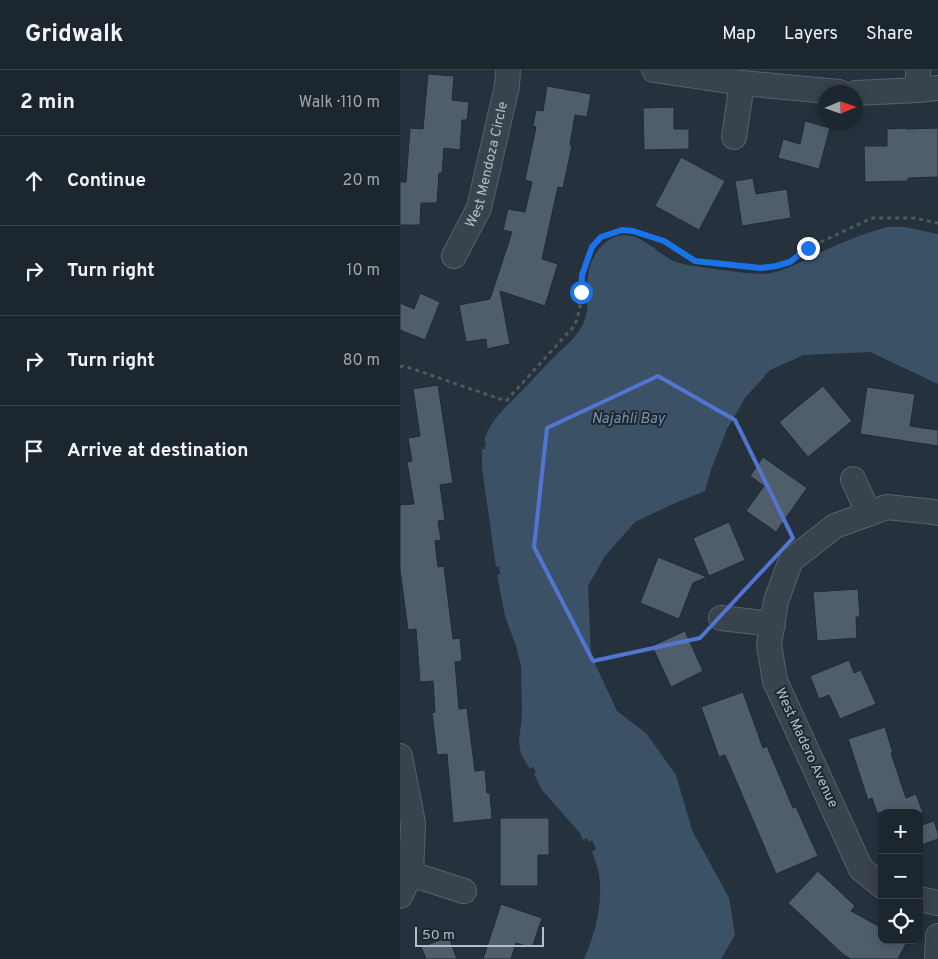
<!DOCTYPE html>
<html lang="en">
<head>
<meta charset="utf-8">
<style>
	:root { --surface:#1c262e; --page:#29323a; --text:#f1f3f6; --muted:#a0a5aa; --line:#3a434a }
	body { margin:0; font-family:Overpass,sans-serif; background:var(--page); color:var(--text) }
	.controls { position:absolute; right:15px; bottom:15px; display:grid; overflow:hidden; border-radius:10px; box-shadow:0 2px 12px #0003 }
	.controls button { width:45px; height:45px; display:grid; place-items:center; padding:0; border:0; border-bottom:1px solid var(--line); background:var(--surface); color:var(--text); font:25px sans-serif }
	.compass { position:absolute; left:418px; top:15px; width:45px; height:45px; border-radius:50%; background:var(--surface); box-shadow:0 2px 12px #0003; rotate:88deg }
	.scale { position:absolute; left:15px; bottom:12px; width:129px; box-sizing:border-box; padding-left:5px; border:2px solid #b5bec8; border-top:0; font-size:14px; line-height:18px; white-space:nowrap; color:#b5bec8; -webkit-text-stroke:4px #1e2832; paint-order:stroke }
	.stop { position:absolute; width:15px; height:15px; margin:-11px; border:4px solid #1a73e8; border-radius:50%; background:#fff }
	.stop.end { background:#1a73e8; border-color:#fff; box-shadow:0 1px 5px #0008 }
	.list { margin:0; padding:0; list-style:none }
	h2 { display:flex; justify-content:space-between; align-items:center; height:65px; margin:0; padding:0 20px; font-size:21px }
	h2 small { font-size:16px; font-weight:400; color:var(--muted) }
	.list li { display:grid; grid-template-columns:32px 1fr auto; gap:15px; align-items:center; box-sizing:border-box; height:90px; padding:0 20px; border-top:1px solid var(--line) }
	.list b { display:block; font-size:19px; white-space:nowrap }
	.list em { font-size:16px; font-style:normal; color:var(--muted) }
	.icon { flex:none; width:28px; height:28px; fill:none; stroke:currentColor; stroke-width:2; stroke-linecap:round; stroke-linejoin:round }
	.map { position:relative; flex:none; width:538px; height:889px; overflow:hidden }
	header { display:flex; align-items:center; gap:30px; box-sizing:border-box; height:70px; padding:0 25px; background:var(--surface); border-bottom:1px solid var(--line) }
	header strong { font-size:24px }
	nav { display:flex; gap:28px; margin-inline-start:auto; font-size:18px }
	main { display:flex }
	aside { flex:1; background:var(--surface) }
	.map>svg:first-child { display:block }
	.water { fill:#3b5165 }
	.building { fill:#505d6b; stroke:#202a34 }
	.lines { fill:none; stroke-linecap:round; stroke-linejoin:round }
	.minor-casing { stroke:#57616b; stroke-width:26 }
	.path { stroke:#475c5c; stroke-width:3; stroke-dasharray:4 4; stroke-linecap:butt }
	.minor { stroke:#39434d; stroke-width:24 }
	.route { stroke:#1a73e8; stroke-width:6 }
	.marked { fill:none; stroke:#5275d2; stroke-width:4; stroke-linejoin:round }
	.labels { text-anchor:middle; dominant-baseline:central; stroke-width:4; stroke-linejoin:round; paint-order:stroke }
	.street-label { font-size:14px; fill:#b5bec8; stroke:#1e2832 }
	.water-label { font-size:15px; font-style:italic; fill:#7692aa; stroke:#1e2832 }
</style>
</head>
<body>
<header>
<strong>Gridwalk</strong>
<nav><a>Map</a><a>Layers</a><a>Share</a></nav>
</header>
<main>
<aside>
<h2>2 min<small>Walk · 110 m</small></h2>
<ul class="list">
<li><svg class="icon" aria-label="ahead" viewBox="0 0 24 24"><path d="M12 20V5M6 11l6-6 6 6"/></svg><div><b>Continue</b></div><em>20 m</em></li>
<li><svg class="icon" aria-label="right" viewBox="0 0 24 24"><path d="M7 20v-9h11M14 6l5 5-5 5"/></svg><div><b>Turn right</b></div><em>10 m</em></li>
<li><svg class="icon" aria-label="right" viewBox="0 0 24 24"><path d="M7 20v-9h11M14 6l5 5-5 5"/></svg><div><b>Turn right</b></div><em>80 m</em></li>
<li><svg class="icon" aria-label="arrive" viewBox="0 0 24 24"><path d="M6 21V4h12l-3 4 3 4H6"/></svg><div><b>Arrive at destination</b></div></li>
</ul>
</aside>
<div class="map">
<svg width="538" height="889" viewBox="0 0 538 889">
	<rect width="100%" height="100%" fill="#25323d"/>
	<!-- water -->
	<path class="water" d="M 488,157 L 505,157 L 538,164 L 538,314 L 470,282 L 404,285 L 370,300 L 345,328 L 327,359 L 311,400 L 305,421 L 275,433 L 235,452 L 205,486 L 188,516 L 191,585 L 217,641 L 246,663 L 276,705 L 292,760 L 329,828 L 335,865 L 321,889 L 184,889 C 196,862 203,833 199,804 C 198,796 194,789 192,781 L 196,779 L 192,770 L 189,772 L 187,768 L 183,770 L 180,763 L 142,720 L 134,704 L 136,702 L 133,697 L 130,699 L 121,684 L 119,672 L 122,644 L 121,597 L 116,576 L 105,546 L 97,505 L 100,504 L 99,496 L 96,497 L 82,398 L 82,379 L 85,379 L 86,372 L 84,371 C 89,351 108,335 122,321 C 133,309 144,297 156,285 C 166,276 177,266 183,254 C 191,238 185,222 188,206 C 190,190 199,173 215,167 C 241,158 256,186 279,193 C 286,195 294,196 301,197 C 321,200 341,203 361,204 C 381,204 399,192 417,184 C 440,173 464,163 488,157 Z"/>
	<!-- building -->
	<g class="building">
		<polygon points="28,4 54,6 52,30 69,32 67,50 62,50 60,80 44,78 42,103 39,103 37,133 21,133 20,155 0,155 0,112 6,112 10,58 23,59"/>
		<polygon points="147,16 191,24 187,47 175,45 170,75 172,76 163,118 158,117 142,189 158,194 145,236 100,221 110,274 87,279 86,269 66,272 59,235 90,229 112,162 103,160 108,139 125,142 132,112 125,110 136,57 133,56 136,40 143,41"/>
		<polygon points="274,37 274,59 289,59 289,79 244,80 243,38"/>
		<polygon points="405,51 430,58 419,99 378,88 383,69 400,74"/>
		<polygon points="506,58 506,59 538,58 538,107 508,108 508,111 465,112 464,76 487,76 487,59"/>
		<polygon points="281,87 325,111 299,160 255,136"/>
		<polygon points="353,108 356,124 387,119 391,148 342,156 335,111"/>
		<polygon points="20,223 40,232 25,270 0,260 0,233 14,239"/>
		<polygon points="38,315 53,413 40,415 45,450 38,451 41,470 35,471 38,497 44,496 53,569 60,568 62,591 55,592 59,639 67,638 75,701 85,700 87,723 90,723 92,749 53,753 47,684 37,685 32,643 35,642 33,611 20,612 16,559 8,560 0,500 0,435 14,434 7,392 12,391 8,368 20,366 13,319"/>
		<polygon points="423,316 452,351 408,387 379,352"/>
		<polygon points="467,317 515,324 510,356 538,360 538,376 460,364"/>
		<polygon points="363,387 407,418 376,462 346,441 364,416 350,406"/>
		<polygon points="329,452 345,490 309,506 293,468"/>
		<polygon points="258,487 307,507 293,513 279,549 240,533"/>
		<polygon points="458,519 460,547 456,547 457,568 417,571 413,522"/>
		<polygon points="285,561 303,601 271,617 252,576"/>
		<polygon points="449,590 454,603 461,600 476,634 440,649 429,625 419,629 410,606"/>
		<polygon points="343,622 363,678 367,676 393,738 396,737 418,786 376,804 325,685 319,687 301,637"/>
		<polygon points="485,657 493,683 491,683 506,728 516,724 523,743 477,743 472,728 468,730 448,669"/>
		<polygon points="100,748 149,748 149,785 138,785 138,816 100,816"/>
		<polygon points="534,751 538,763 538,769 519,776 519,756"/>
		<polygon points="418,801 455,836 451,841 482,858 482,870 508,870 498,889 451,889 444,885 388,833"/>
		<polygon points="101,834 142,848 132,878 116,873 111,889 83,889"/>
		<polygon points="49,867 57,889 26,889 21,877"/>
	</g>
	<g class="lines">
		<defs>
			<g id="minor">
				<polyline points="254,0 342,13 439,22"/>
				<polyline points="518,20 518,0"/>
				<polyline points="456,23 518,20 538,18"/>
				<polyline points="334,67 342,13"/>
				<path id="s1" d="M 54,186 L 79,138 L 107,16 L 108,0"/>
				<polyline points="453,409 469,444"/>
				<polyline points="321,548 373,554"/>
				<polyline points="0,686 13,753 11,804 0,826"/>
				<polyline points="11,804 64,821"/>
				<polyline points="482,816 461,799 375,611 369,575 376,531 391,490 435,456 487,437 534,442 538,443"/>
				<polyline points="519,829 538,833"/>
				<polyline points="537,889 538,866"/>
			</g>
		</defs>
		<!-- minor casing -->
		<use href="#minor" class="minor-casing"/>
		<!-- path -->
		<polyline class="path" points="0,297 3,296 13,299 106,331 175,255 180,238 182,205 192,177 201,167 222,160 233,161 264,171 295,191 361,198 376,196 390,192 408,178 472,148 514,148 538,153"/>
		<!-- minor -->
		<use href="#minor" class="minor"/>
	</g>
	<g class="lines">
		<!-- route -->
		<polyline class="route" points="181,222 182,205 192,177 201,167 222,160 233,161 264,171 295,191 361,198 376,196 390,192 408,178"/>
	</g>
	<!-- marked area -->
	<path class="marked" d="M 258,306 L 335,350 L 393,468 L 300,568 L 193,591 L 134,477 L 147,358 Z"/>
	<g class="labels">
		<!-- street labels -->
		<g class="street-label">
			<text stroke="none"><textPath href="#s1" startOffset="98">West Mendoza Circle</textPath></text>
			<text transform="translate(406 678) rotate(65)">West Madero Avenue</text>
		</g>
		<!-- water labels -->
		<g class="water-label">
			<text x="228" y="349">Najahli Bay</text>
		</g>
	</g>
</svg>
<div class="controls">
<button>+</button>
<button>−</button>
<button><svg class="icon" aria-label="locate" viewBox="0 0 24 24"><circle cx="12" cy="12" r="6"/><path d="M12 2v4M12 18v4M2 12h4M18 12h4"/></svg></button>
</div>
<svg class="compass" viewBox="-18 -18 36 36"><path d="M0-13l5 13h-10z" fill="#e53935"/><path d="M0 13l5-13h-10z" fill="#a0a5aa"/></svg>
<div class="scale">50 m</div>
<div class="stop" style="left:181px;top:222px"></div>
<div class="stop end" style="left:408px;top:178px"></div>
</div>
</main>
</body>
</html>
